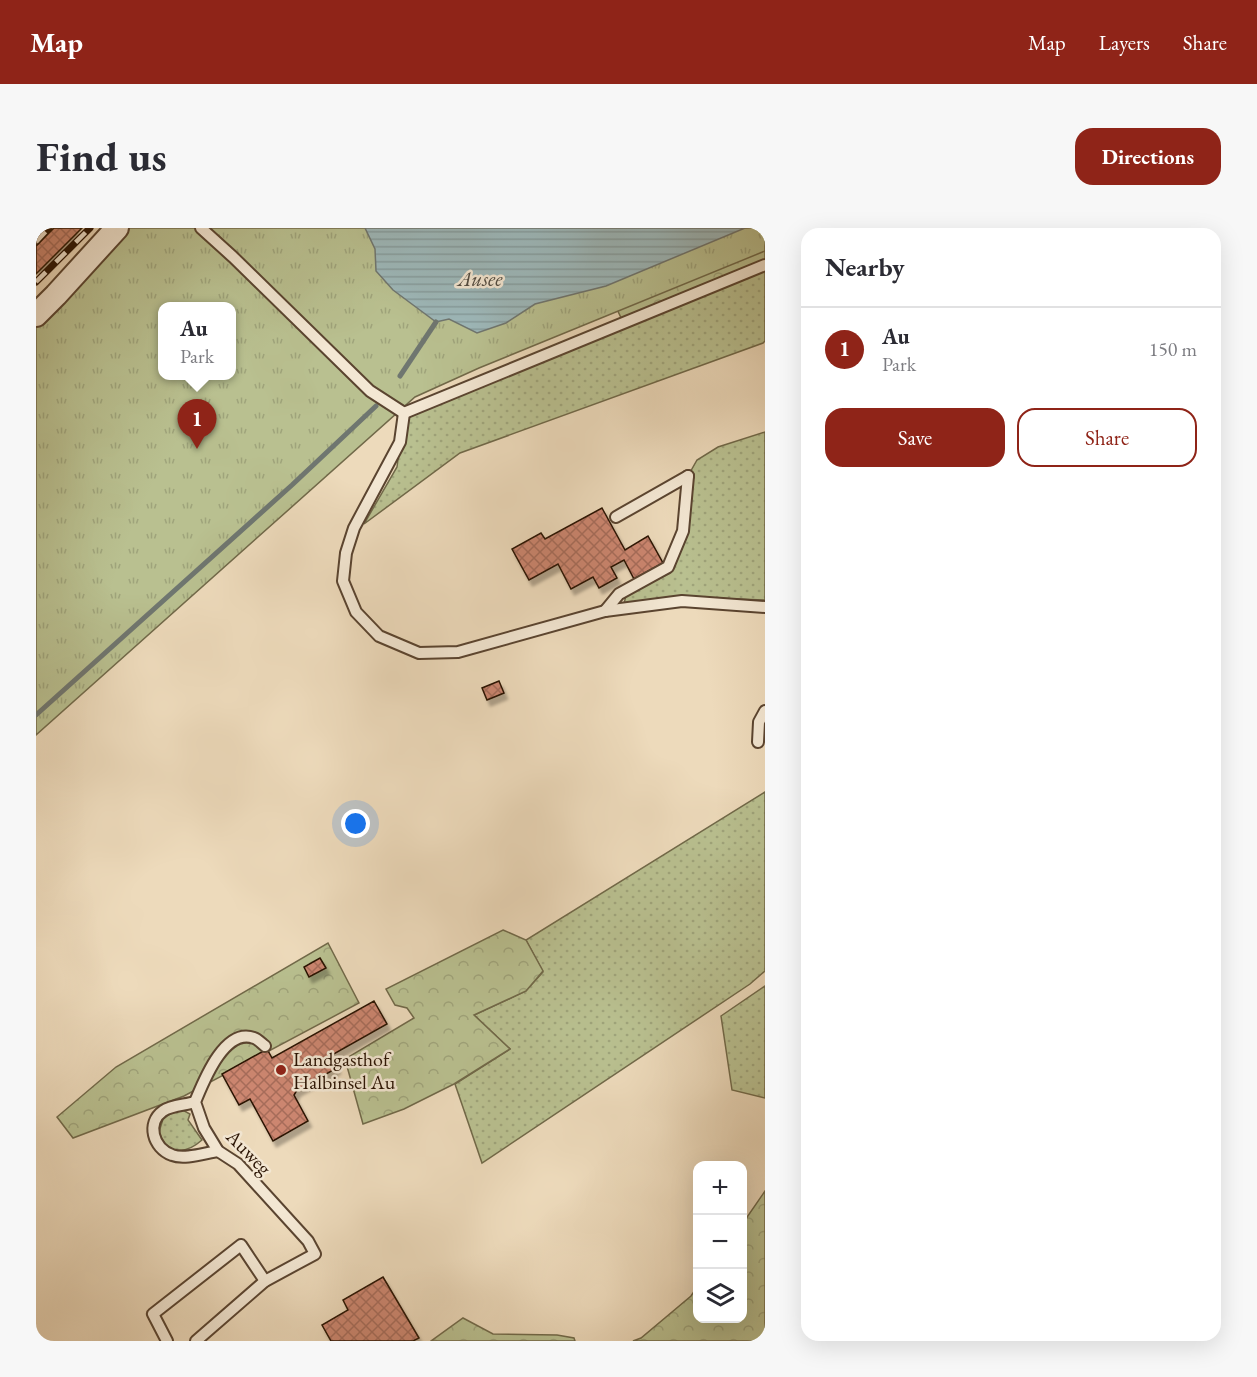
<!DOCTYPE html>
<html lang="en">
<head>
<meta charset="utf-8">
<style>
	:root { --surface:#fff; --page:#f7f7f7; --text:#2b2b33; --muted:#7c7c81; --line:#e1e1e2; --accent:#8f2418 }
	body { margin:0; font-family:"EB Garamond",serif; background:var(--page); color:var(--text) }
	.controls { position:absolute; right:18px; bottom:18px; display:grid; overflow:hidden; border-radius:12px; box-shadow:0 6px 24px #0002 }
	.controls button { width:54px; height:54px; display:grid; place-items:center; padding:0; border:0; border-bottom:2px solid var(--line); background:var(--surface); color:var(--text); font:30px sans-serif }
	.you { position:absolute; left:320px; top:596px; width:21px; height:21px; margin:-15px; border:4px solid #fff; border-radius:50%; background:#1a73e8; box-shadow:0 0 0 9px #1a73e833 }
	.badge { display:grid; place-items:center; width:39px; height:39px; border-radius:50%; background:var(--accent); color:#fff; font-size:20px; font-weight:700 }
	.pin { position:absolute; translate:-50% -50px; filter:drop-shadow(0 2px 3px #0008) }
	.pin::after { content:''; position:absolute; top:32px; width:21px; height:18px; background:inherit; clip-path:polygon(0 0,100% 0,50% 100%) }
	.popup { position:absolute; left:122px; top:74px; width:78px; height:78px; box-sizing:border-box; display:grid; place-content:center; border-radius:12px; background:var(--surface); filter:drop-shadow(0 2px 4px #0005); font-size:20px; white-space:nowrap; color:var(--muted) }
	.popup b { font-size:22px; color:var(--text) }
	.popup::after { content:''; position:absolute; left:50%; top:100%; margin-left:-12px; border:12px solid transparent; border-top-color:var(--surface) }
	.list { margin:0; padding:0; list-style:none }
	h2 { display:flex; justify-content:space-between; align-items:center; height:78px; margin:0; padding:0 24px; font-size:26px }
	h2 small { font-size:20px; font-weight:400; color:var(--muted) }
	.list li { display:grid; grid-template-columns:39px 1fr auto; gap:18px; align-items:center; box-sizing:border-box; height:84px; padding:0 24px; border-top:2px solid var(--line) }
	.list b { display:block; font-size:22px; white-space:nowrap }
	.list p { margin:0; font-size:20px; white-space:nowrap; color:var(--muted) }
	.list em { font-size:20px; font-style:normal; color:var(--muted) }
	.actions { display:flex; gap:12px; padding:18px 24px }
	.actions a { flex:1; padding:14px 0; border:2px solid var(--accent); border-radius:18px; text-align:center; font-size:21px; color:var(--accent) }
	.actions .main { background:var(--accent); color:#fff }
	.icon { flex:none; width:33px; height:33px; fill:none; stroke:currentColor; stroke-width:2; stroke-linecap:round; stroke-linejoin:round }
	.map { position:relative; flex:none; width:729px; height:1113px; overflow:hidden; border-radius:18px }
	header { display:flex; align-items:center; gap:36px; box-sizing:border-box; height:84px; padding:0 30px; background:var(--accent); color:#fff }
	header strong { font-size:28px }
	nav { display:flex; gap:33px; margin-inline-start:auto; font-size:21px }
	.intro { display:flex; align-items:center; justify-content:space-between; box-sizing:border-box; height:144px; padding:0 36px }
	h1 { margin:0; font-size:42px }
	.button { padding:15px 27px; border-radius:18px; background:var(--accent); color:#fff; font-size:21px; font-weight:700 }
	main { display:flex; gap:36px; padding:0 36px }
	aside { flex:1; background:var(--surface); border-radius:18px; box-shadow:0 6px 24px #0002 }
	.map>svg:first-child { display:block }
	.grass { fill:url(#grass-dots); stroke:#716949; stroke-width:1.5 }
	.forest { fill:url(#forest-crowns); stroke:#716949; stroke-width:1.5 }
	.park { fill:url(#park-tufts); stroke:#716949; stroke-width:1.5; fill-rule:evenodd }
	.water { fill:url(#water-rules); stroke:#6f7670; stroke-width:1.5 }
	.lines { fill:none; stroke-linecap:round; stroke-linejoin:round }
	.stream { stroke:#6f7670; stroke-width:5 }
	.building { fill:url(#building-cross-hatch); stroke:#291202; stroke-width:1.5; filter:url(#shadow) }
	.lane-casing { stroke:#5a4430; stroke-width:14 }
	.street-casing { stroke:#5a4430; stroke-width:26 }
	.lane { stroke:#f3e7d3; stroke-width:10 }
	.street { stroke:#f3e7d3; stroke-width:22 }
	.rail-casing { stroke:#291202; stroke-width:7 }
	.rail { stroke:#f3e7d3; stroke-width:4.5; stroke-dasharray:14; stroke-linecap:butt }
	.poi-dot { fill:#8f2418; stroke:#f3e7d3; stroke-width:2 }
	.labels { text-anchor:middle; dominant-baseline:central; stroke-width:5; stroke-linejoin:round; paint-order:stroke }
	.poi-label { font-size:20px; fill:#291202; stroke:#f3e7d3; text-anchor:start }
	.street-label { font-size:20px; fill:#291202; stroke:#f3e7d3 }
	.water-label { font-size:21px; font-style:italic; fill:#524c42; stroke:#f3e7d3 }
</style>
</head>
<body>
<header>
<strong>Map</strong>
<nav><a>Map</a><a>Layers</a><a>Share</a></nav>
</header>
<div class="intro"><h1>Find us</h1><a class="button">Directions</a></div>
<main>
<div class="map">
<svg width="729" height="1113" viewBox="0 0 729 1113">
	<defs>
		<pattern id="grass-dots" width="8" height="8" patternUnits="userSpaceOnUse" patternTransform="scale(1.5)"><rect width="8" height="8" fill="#b9c090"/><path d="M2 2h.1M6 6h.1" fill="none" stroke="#9fa47b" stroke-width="1.8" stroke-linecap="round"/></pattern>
		<pattern id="forest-crowns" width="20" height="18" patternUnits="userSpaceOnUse" patternTransform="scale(1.5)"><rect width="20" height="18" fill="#b9c090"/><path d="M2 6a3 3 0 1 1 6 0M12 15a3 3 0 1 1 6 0" fill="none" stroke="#9fa47b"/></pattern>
		<pattern id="park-tufts" width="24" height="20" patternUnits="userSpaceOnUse" patternTransform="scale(1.5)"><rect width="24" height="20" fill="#b9c090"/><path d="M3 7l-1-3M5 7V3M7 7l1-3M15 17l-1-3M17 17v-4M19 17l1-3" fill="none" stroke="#9fa47b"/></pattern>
		<pattern id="water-rules" width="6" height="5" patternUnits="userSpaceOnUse" patternTransform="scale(1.5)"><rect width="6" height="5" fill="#9db8ba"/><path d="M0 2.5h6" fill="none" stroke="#879d9e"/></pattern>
		<pattern id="building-cross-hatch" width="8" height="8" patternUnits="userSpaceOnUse" patternTransform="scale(1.5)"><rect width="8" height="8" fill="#cc8670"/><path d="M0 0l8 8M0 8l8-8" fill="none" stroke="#a66c5a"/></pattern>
		<filter id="shadow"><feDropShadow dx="3.5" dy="6" stdDeviation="1.5" flood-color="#0004"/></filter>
	</defs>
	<rect width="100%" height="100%" fill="#eddabb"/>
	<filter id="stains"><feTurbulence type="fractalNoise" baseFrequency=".00333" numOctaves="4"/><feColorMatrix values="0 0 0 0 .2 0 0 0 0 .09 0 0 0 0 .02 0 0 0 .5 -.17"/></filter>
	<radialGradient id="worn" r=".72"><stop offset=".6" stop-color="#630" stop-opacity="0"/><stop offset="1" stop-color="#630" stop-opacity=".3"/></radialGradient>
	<!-- grass -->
	<g class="grass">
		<polygon points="729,36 729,113 727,115 424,225 328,296 361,239 368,185"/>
		<polygon points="729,204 729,372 649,369 588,376 590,367 634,345 632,339 647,303 652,248 661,232 682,219"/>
		<polygon points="729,564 729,743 714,756 446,935 419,856 474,821 438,787 490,763 507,744 490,712"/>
		<polygon points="729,758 729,870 696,862 685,788"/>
		<path d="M 143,880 L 154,886 L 152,892 L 166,912 C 149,927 131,927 123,904 L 127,891 Z"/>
	</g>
	<!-- forest -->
	<g class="forest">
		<polygon points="729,0 729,37 588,96 570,58"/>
		<polygon points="467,702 490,712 507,743 490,763 438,787 474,821 418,856 368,881 327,896 309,831 378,790 371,780 359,777 350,761"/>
		<polygon points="292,715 323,775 148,868 37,910 21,889 80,839"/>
		<polygon points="729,963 729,1113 597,1113 605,1110 655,1068 661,1059 662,1090 706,1090 707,995"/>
		<polygon points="427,1090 457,1106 521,1107 538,1110 539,1113 395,1113"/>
	</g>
	<!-- park -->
	<path class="park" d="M 87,0 L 159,0 L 219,57 L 172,0 L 729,0 L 729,23 L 443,140 L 379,169 L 0,507 L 0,89 ZM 126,79 L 195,79 L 195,148 L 126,148 Z"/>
	<!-- water -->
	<polygon class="water" points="329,0 709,0 570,58 499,76 470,95 441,105 413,91 400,94 357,62 340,43 339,21"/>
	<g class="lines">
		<!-- stream -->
		<g class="stream">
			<polyline points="364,148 400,94"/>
			<polyline points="0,487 256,257 340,178"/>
		</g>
	</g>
	<!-- building -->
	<g class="building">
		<polygon points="18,0 46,0 0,46 0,18"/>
		<polygon points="566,280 589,322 612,308 627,335 598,351 588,332 575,339 581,350 563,360 557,349 535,361 522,336 493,352 476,321 505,305 509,311"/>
		<polygon points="463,453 468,465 451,472 446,460"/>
		<polygon points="284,730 290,740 273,749 268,739"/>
		<polygon points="338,773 351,796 294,828 301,840 261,862 258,867 272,893 237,913 214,871 203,877 186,846 231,821 236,830"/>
		<polygon points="347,1049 383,1110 377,1113 295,1113 286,1097 312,1082 307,1072"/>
	</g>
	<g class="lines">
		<defs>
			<g id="lane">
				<polyline points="165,0 197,29 334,163 368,185"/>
				<polyline points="368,185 364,214 318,300 310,325 307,353 320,384 343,408 383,425 422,424 569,383 646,373 729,379"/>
				<polyline points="368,185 729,37"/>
				<polyline points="580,289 652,248"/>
				<polyline points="569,383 583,366 632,339 647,303 652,248"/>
				<polyline points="722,514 723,494 729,483"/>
				<path d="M 159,874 C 150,877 135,877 127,883 C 110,895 117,920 136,927 C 148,932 169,925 182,923"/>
				<polyline points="131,1113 117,1086 205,1017 229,1053"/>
				<path d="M 160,1113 L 229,1053 L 279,1026 L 272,1013 L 202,936 L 182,923 L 168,900 L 159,874 C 167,855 188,799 218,810 C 222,811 226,816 229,818"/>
			</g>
			<polyline id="street" points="0,87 20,67 81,0"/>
		</defs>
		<!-- lane casing -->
		<use href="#lane" class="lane-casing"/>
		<!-- street casing -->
		<use href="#street" class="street-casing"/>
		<!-- lane -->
		<use href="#lane" class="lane"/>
		<!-- street -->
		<use href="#street" class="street"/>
		<defs>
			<g id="rail">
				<polyline points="0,14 13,0"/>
				<polyline points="0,54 54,0"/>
			</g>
		</defs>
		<!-- rail casing -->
		<use href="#rail" class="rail-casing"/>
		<!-- rail -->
		<use href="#rail" class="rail"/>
	</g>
	<!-- markers -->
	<circle class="poi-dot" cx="245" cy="842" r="6"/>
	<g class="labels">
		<!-- poi labels -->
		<g class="poi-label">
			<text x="257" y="831">Landgasthof<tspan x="257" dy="23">Halbinsel Au</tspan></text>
		</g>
		<!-- street labels -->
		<g class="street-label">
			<text transform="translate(213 924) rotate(45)">Auweg</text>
		</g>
		<!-- water labels -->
		<g class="water-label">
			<text x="444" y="50">Ausee</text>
		</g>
	</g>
	<rect width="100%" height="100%" filter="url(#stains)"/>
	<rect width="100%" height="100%" fill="url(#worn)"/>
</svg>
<div class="controls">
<button>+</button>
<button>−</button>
<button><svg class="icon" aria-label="layers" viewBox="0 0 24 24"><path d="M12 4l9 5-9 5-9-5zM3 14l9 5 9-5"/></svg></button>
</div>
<div class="you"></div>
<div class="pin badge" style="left:161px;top:221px">1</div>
<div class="popup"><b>Au</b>Park</div>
</div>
<aside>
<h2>Nearby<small></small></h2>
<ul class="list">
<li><span class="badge">1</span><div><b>Au</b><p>Park</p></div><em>150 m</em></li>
</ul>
<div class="actions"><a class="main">Save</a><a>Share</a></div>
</aside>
</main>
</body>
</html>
